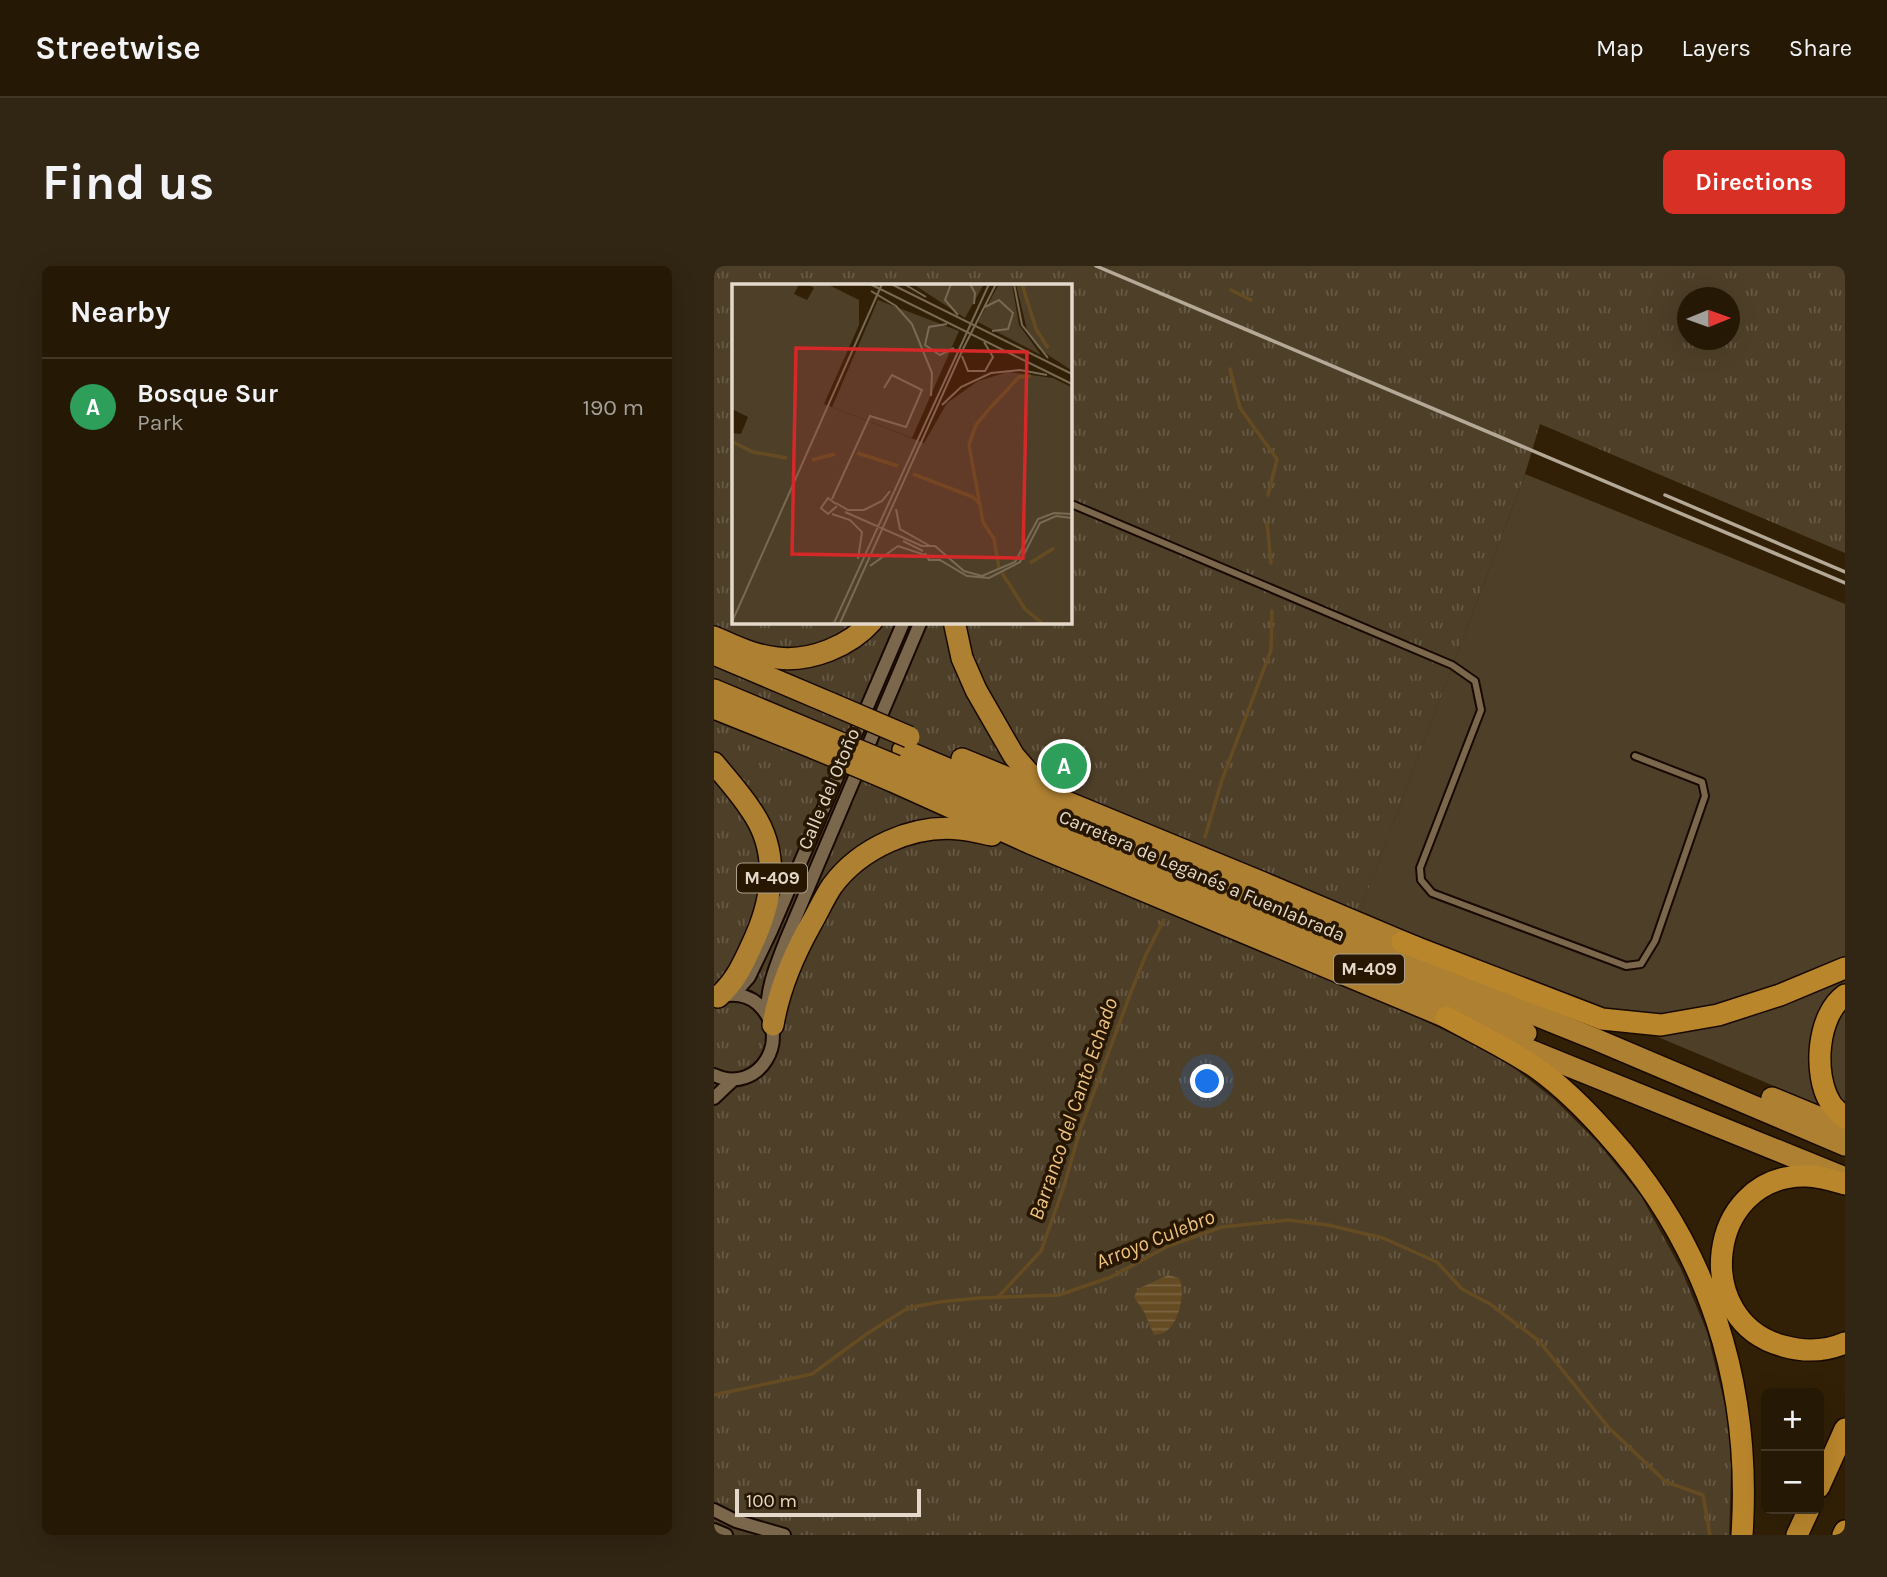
<!DOCTYPE html>
<html lang="en">
<head>
<meta charset="utf-8">
<style>
	:root { --surface:#251804; --page:#312513; --text:#f1f3f6; --muted:#a3a09a; --line:#423726; --accent:#d93025 }
	body { margin:0; font-family:Karla,sans-serif; background:var(--page); color:var(--text) }
	.controls { position:absolute; right:21px; bottom:21px; display:grid; overflow:hidden; border-radius:10px; box-shadow:0 7px 28px #0002 }
	.controls button { width:63px; height:63px; display:grid; place-items:center; padding:0; border:0; border-bottom:2px solid var(--line); background:var(--surface); color:var(--text); font:35px sans-serif }
	.compass { position:absolute; left:963px; top:21px; width:63px; height:63px; border-radius:50%; background:var(--surface); box-shadow:0 7px 28px #0002; rotate:89deg }
	.scale { position:absolute; left:21px; bottom:18px; width:186px; box-sizing:border-box; padding-left:7px; border:4px solid #e4d9ca; border-top:0; font-size:19px; line-height:24px; white-space:nowrap; color:#e4d9ca; -webkit-text-stroke:5px #271700; paint-order:stroke }
	.you { position:absolute; left:494px; top:816px; width:24px; height:24px; margin:-18px; border:5px solid #fff; border-radius:50%; background:#1a73e8; box-shadow:0 0 0 10px #1a73e833 }
	.badge { display:grid; place-items:center; width:46px; height:46px; border-radius:50%; background:var(--accent); color:#fff; font-size:23px; font-weight:700 }
	.pin { position:absolute; translate:-50% -50%; border:4px solid #fff; box-shadow:0 2px 7px #0006 }
	.list { margin:0; padding:0; list-style:none }
	h2 { display:flex; justify-content:space-between; align-items:center; height:91px; margin:0; padding:0 28px; font-size:30px }
	h2 small { font-size:23px; font-weight:400; color:var(--muted) }
	.list li { display:grid; grid-template-columns:46px 1fr auto; gap:21px; align-items:center; box-sizing:border-box; height:98px; padding:0 28px; border-top:2px solid var(--line) }
	.list b { display:block; font-size:26px; white-space:nowrap }
	.list p { margin:0; font-size:23px; white-space:nowrap; color:var(--muted) }
	.list em { font-size:23px; font-style:normal; color:var(--muted) }
	.map { position:relative; flex:none; width:1131px; height:1269px; overflow:hidden; border-radius:10px }
	header { display:flex; align-items:center; gap:42px; box-sizing:border-box; height:98px; padding:0 35px; background:var(--surface); border-bottom:2px solid var(--line) }
	header strong { font-size:33px }
	nav { display:flex; gap:38px; margin-inline-start:auto; font-size:24px }
	.intro { display:flex; align-items:center; justify-content:space-between; box-sizing:border-box; height:168px; padding:0 42px }
	h1 { margin:0; font-size:49px }
	.button { padding:18px 32px; border-radius:10px; background:var(--accent); color:#fff; font-size:24px; font-weight:700 }
	main { display:flex; gap:42px; padding:0 42px }
	aside { flex:1; background:var(--surface); border-radius:10px; box-shadow:0 7px 28px #0002 }
	.map>svg:first-child { display:block }
	.green { fill:#4e3f28 }
	.park { fill:url(#park-tufts); fill-rule:evenodd }
	.water { fill:url(#water-rules) }
	.lines { fill:none; stroke-linecap:round; stroke-linejoin:round }
	.stream { stroke:#654b22; stroke-width:3.5 }
	.service-casing { stroke:#180900; stroke-width:10 }
	.minor-casing { stroke:#180900; stroke-width:16 }
	.trunk-casing { stroke:#180900; stroke-width:24 }
	.motorway-casing { stroke:#180900; stroke-width:24 }
	.service { stroke:#7b684c; stroke-width:6 }
	.minor { stroke:#7b684c; stroke-width:12 }
	.trunk { stroke:#ae8032; stroke-width:21 }
	.motorway { stroke:#ba862c; stroke-width:21 }
	.rail { stroke:#b4a896; stroke-width:3.5 }
	.trunk-bridge-casing { stroke:#180900; stroke-width:24; stroke-linecap:butt }
	.trunk-bridge { stroke:#ae8032; stroke-width:21 }
	.labels { text-anchor:middle; dominant-baseline:central; stroke-width:7; stroke-linejoin:round; paint-order:stroke }
	.shield { fill:#271700; stroke:#ab9f8d; stroke-width:2 }
	.shield-label { font-size:18px; font-weight:bold; fill:#e4d9ca }
	.street-label { font-size:19px; fill:#e4d9ca; stroke:#271700 }
	.water-label { font-size:21px; font-style:italic; fill:#edc180; stroke:#271700 }
	.inset-river { fill:none; stroke:#654b22; stroke-width:3.5 }
	.inset-road { fill:none; stroke:#796a54; stroke-width:2 }
	.view { fill:#d62828; fill-opacity:0.15; stroke:#d62828; stroke-width:3.5 }
	.inset-edge { fill:none; stroke:#e4d9ca; stroke-width:3.5 }
</style>
</head>
<body>
<header>
<strong>Streetwise</strong>
<nav><a>Map</a><a>Layers</a><a>Share</a></nav>
</header>
<div class="intro"><h1>Find us</h1><a class="button">Directions</a></div>
<main>
<aside>
<h2>Nearby<small></small></h2>
<ul class="list">
<li><span class="badge" style="background:#2e9e5b">A</span><div><b>Bosque Sur</b><p>Park</p></div><em>190 m</em></li>
</ul>
</aside>
<div class="map">
<svg width="1131" height="1269" viewBox="0 0 1131 1269">
	<defs>
		<pattern id="park-tufts" width="24" height="20" patternUnits="userSpaceOnUse" patternTransform="scale(1.75)"><rect width="24" height="20" fill="#4e3f28"/><path d="M3 7l-1-3M5 7V3M7 7l1-3M15 17l-1-3M17 17v-4M19 17l1-3" fill="none" stroke="#675a46"/></pattern>
		<pattern id="water-rules" width="6" height="5" patternUnits="userSpaceOnUse" patternTransform="scale(1.75)"><rect width="6" height="5" fill="#654b22"/><path d="M0 2.5h6" fill="none" stroke="#7b6441"/></pattern>
	</defs>
	<rect width="100%" height="100%" fill="#312006"/>
	<!-- green -->
	<polygon class="green" points="811,208 1131,338 1131,850 646,645"/>
	<!-- park -->
	<path class="park" d="M 0,0 L 1131,0 L 1131,287 L 826,158 L 811,208 L 619,717 L 698,749 L 786,791 L 841,834 L 884,877 L 927,930 L 967,1003 L 993,1066 L 1018,1168 L 1015,1269 L 0,1269 ZM 19,19 L 355,19 L 355,355 L 19,355 ZM 973,32 L 1015,32 L 1015,74 L 973,74 Z"/>
	<!-- water -->
	<path class="water" d="M 454,1009 L 465,1012 C 472,1026 465,1058 451,1066 C 449,1068 442,1068 440,1069 L 430,1046 L 420,1031 L 424,1023 Z"/>
	<g class="lines">
		<!-- stream -->
		<g class="stream">
			<polyline points="517,24 537,34"/>
			<polyline points="516,103 526,142 563,193 554,229"/>
			<polyline points="553,257 557,297"/>
			<polyline points="491,571 508,514 557,384 558,345"/>
			<polyline points="285,1030 327,985 350,920 367,861 415,731 431,691 449,655"/>
			<polyline points="0,1129 98,1108 154,1067 194,1042 225,1036 265,1032 345,1029 397,1011 454,980 508,961 574,954 614,959 669,972 723,996 748,1023 776,1038 825,1075 895,1162 952,1216 989,1229 996,1269"/>
		</g>
		<defs>
			<polyline id="service" points="355,237 738,399 761,415 767,444 706,602 707,614 718,627 912,700 927,698 941,675 991,530 988,516 921,490"/>
			<g id="minor">
				<polyline points="21,727 35,711 57,665 190,355"/>
				<path d="M 53,747 C 53,720 63,698 72,674 L 207,355"/>
				<path d="M 0,809 C 45,830 80,771 44,738 C 36,731 25,728 14,729"/>
				<polyline points="0,832 19,814"/>
				<polyline points="0,1244 22,1255 70,1269"/>
				<polyline points="0,1264 12,1269"/>
			</g>
			<g id="trunk">
				<polyline points="240,355 248,392 262,424 300,490 314,506 331,519"/>
				<path d="M 0,371 C 20,380 41,390 63,392 C 97,396 136,380 158,355"/>
				<polyline points="0,388 118,438"/>
				<polyline points="0,424 105,468"/>
				<polyline points="0,442 100,482"/>
				<polyline points="189,484 678,691 881,773 1131,879"/>
				<polyline points="248,493 547,616 703,682"/>
				<path d="M 0,497 C 12,512 26,527 37,544 C 65,584 60,629 41,672 C 31,694 23,714 4,731"/>
				<path d="M 182,500 C 392,589 601,681 812,767"/>
				<polyline points="176,514 316,577 749,758"/>
				<path d="M 59,759 C 65,723 79,690 97,658 C 104,646 110,632 118,620 C 146,582 199,558 246,563 C 257,564 268,567 278,569"/>
				<polyline points="783,771 1129,911"/>
				<polyline points="1058,832 1131,862"/>
			</g>
			<g id="motorway">
				<polyline points="688,676 888,753 947,759 1004,749 1066,729 1131,702"/>
				<path d="M 1131,729 C 1103,749 1099,808 1116,836 C 1119,842 1126,847 1131,852"/>
				<path d="M 732,751 C 763,768 795,783 824,803 C 850,822 873,845 894,869 C 995,981 1038,1119 1028,1269"/>
				<path d="M 1131,918 C 1118,914 1103,909 1089,910 C 993,911 976,1055 1069,1080 C 1090,1086 1110,1086 1131,1077"/>
				<polyline points="1105,1221 1131,1163"/>
				<polyline points="1083,1269 1095,1243"/>
				<polyline points="1129,1269 1131,1265"/>
			</g>
		</defs>
		<!-- service casing -->
		<use href="#service" class="service-casing"/>
		<!-- minor casing -->
		<use href="#minor" class="minor-casing"/>
		<!-- trunk casing -->
		<use href="#trunk" class="trunk-casing"/>
		<!-- motorway casing -->
		<use href="#motorway" class="motorway-casing"/>
		<!-- service -->
		<use href="#service" class="service"/>
		<!-- minor -->
		<use href="#minor" class="minor"/>
		<!-- trunk -->
		<use href="#trunk" class="trunk"/>
		<!-- motorway -->
		<use href="#motorway" class="motorway"/>
		<!-- rail -->
		<g class="rail">
			<polyline points="382,0 1131,317"/>
			<polyline points="951,229 1131,306"/>
		</g>
		<defs>
			<g id="trunk-bridge">
				<polyline points="118,438 195,471"/>
				<polyline points="105,468 182,500"/>
				<polyline points="100,482 176,514"/>
			</g>
		</defs>
		<!-- trunk-bridge casing -->
		<use href="#trunk-bridge" class="trunk-bridge-casing"/>
		<!-- trunk-bridge -->
		<use href="#trunk-bridge" class="trunk-bridge"/>
	</g>
	<g class="labels">
		<!-- shield labels -->
		<g class="shield">
			<rect x="23" y="597.5" width="70" height="29" rx="5"/>
			<rect x="620" y="688.5" width="70" height="29" rx="5"/>
		</g>
		<g class="shield-label">
			<text x="58" y="612">M-409</text>
			<text x="655" y="703">M-409</text>
		</g>
		<!-- street labels -->
		<g class="street-label">
			<text transform="translate(115 523) rotate(-67)">Calle del Otoño</text>
			<text transform="translate(488 610) rotate(23)">Carretera de Leganés a Fuenlabrada</text>
		</g>
		<!-- water labels -->
		<g class="water-label">
			<text transform="translate(359 843) rotate(-71)">Barranco del Canto Echado</text>
			<text transform="translate(441 973) rotate(-22)">Arroyo Culebro</text>
		</g>
	</g>
	<!-- overview -->
	<g transform="translate(18 18)">
		<rect width="340" height="340" fill="#312006"/>
		<path d="M 181,0 L 252,0 L 233,34 ZM 267,0 L 280,0 L 287,41 L 309,71 L 246,38 ZM 146,16 L 227,47 L 180,154 L 100,123 Z" fill="#4e3f28"/>
		<path d="M 0,0 L 67,0 L 62,10 L 75,16 L 82,4 L 76,0 L 95,0 L 127,16 L 127,41 L 92,120 L 192,159 L 215,119 L 246,97 L 276,88 L 321,94 L 339,103 L 339,339 L 0,339 L 0,149 L 9,150 L 16,133 L 0,125 ZM 284,0 L 339,0 L 339,86 L 307,65 L 296,50 Z" fill="#4e3f28"/>
		<path class="inset-river" d="M 290,0 L 304,45 L 316,64M 1,158 L 21,168 L 55,174M 125,169 L 166,182M 80,176 L 103,170M 181,190 L 241,213 L 249,221M 298,279 L 322,264M 267,284 L 262,255 L 251,238 L 237,161 L 244,141 L 259,123 L 287,93 L 299,92M 270,289 L 293,325 L 310,339"/>
		<path class="inset-road" d="M 138,0 L 340,100M 159,0 L 340,90M 172,0 L 194,13M 219,0 L 213,16 L 226,31M 238,0 L 243,9 L 242,20M 282,0 L 290,41 L 316,74M 139,7 L 164,22 L 180,40 L 200,89 L 199,112M 253,23 L 267,16 L 281,29 L 276,45 L 260,47M 215,40 L 197,43 L 193,61 L 208,71 L 222,64M 230,72 L 236,87 L 253,87 L 261,73 L 252,58M 210,121 L 229,103 L 259,89 L 288,86 L 315,91M 100,215 L 138,132 L 174,143 L 190,106 L 160,91 L 152,104M 104,219 L 116,226 L 132,226 L 150,217 L 158,207M 104,220 L 96,214 L 89,224 L 96,230 L 105,222M 164,225 L 168,245 L 198,262M 113,228 L 190,262 L 203,262 L 232,287 L 250,292 L 283,278 L 306,235 L 322,229 L 340,230M 100,230 L 118,236 L 130,248 L 126,275M 171,257 L 191,267M 193,269 L 197,276 L 208,276 L 235,292 L 257,294 L 288,278 L 308,239 L 324,232 L 340,234M 138,282 L 166,262 L 193,271M 0,338 L 150,0M 102,339 L 257,0M 108,339 L 231,65 L 264,0"/>
		<path class="view" d="M 64,64 L 295,68 L 291,274 L 60,270 Z"/>
		<rect width="340" height="340" class="inset-edge"/>
	</g>
</svg>
<div class="controls">
<button>+</button>
<button>−</button>
</div>
<svg class="compass" viewBox="-18 -18 36 36"><path d="M0-13l5 13h-10z" fill="#e53935"/><path d="M0 13l5-13h-10z" fill="#a3a09a"/></svg>
<div class="scale">100 m</div>
<div class="you"></div>
<div class="pin badge" style="left:350px;top:500px;background:#2e9e5b">A</div>
</div>
</main>
</body>
</html>
